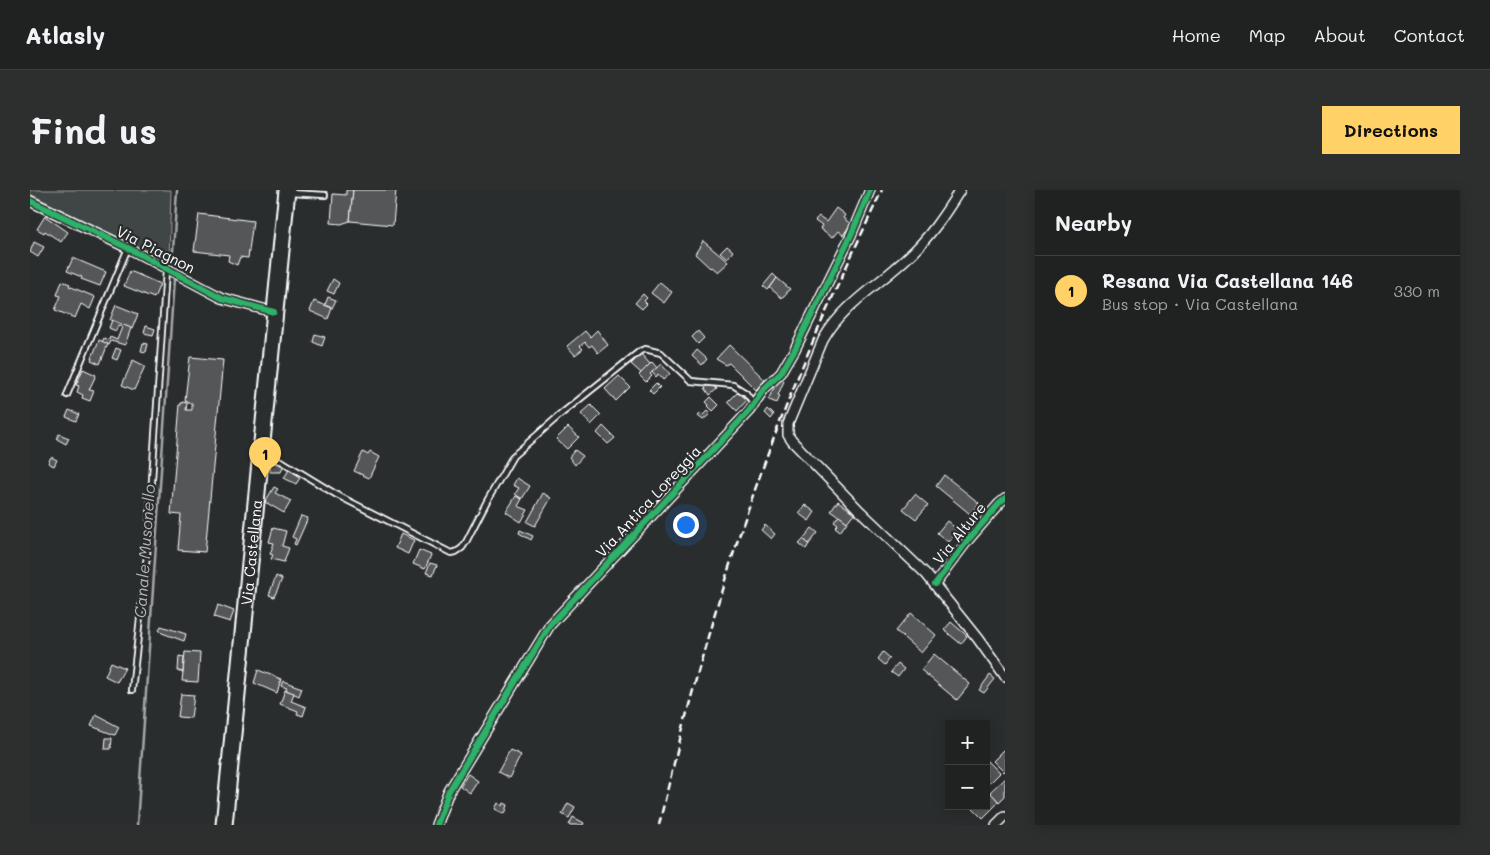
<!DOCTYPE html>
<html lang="en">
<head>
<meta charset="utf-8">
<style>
	:root { --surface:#202222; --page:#2d2f2f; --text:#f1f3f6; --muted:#a2a4a5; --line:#3d3f40; --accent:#ffd166 }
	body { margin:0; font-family:Mali,sans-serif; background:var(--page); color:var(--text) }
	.controls { position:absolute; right:15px; bottom:15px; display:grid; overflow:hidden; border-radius:0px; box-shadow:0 2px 12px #0003 }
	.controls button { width:45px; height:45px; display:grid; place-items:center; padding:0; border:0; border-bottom:1px solid var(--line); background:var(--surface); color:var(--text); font:25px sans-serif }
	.you { position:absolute; left:655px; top:334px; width:18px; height:18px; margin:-12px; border:4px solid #fff; border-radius:50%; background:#1a73e8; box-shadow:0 0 0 8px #1a73e833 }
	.badge { display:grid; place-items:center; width:32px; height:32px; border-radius:50%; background:var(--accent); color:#111; font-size:16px; font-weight:700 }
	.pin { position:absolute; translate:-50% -41px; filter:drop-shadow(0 1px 2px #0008) }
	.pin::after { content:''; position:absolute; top:26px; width:18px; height:15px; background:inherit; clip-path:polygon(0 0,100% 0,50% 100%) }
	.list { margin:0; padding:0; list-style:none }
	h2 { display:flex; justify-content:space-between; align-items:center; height:65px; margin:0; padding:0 20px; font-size:21px }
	h2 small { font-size:16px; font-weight:400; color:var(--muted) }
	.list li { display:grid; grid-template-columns:32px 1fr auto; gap:15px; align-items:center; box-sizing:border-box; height:70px; padding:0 20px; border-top:1px solid var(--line) }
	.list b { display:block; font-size:19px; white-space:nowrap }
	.list p { margin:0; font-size:16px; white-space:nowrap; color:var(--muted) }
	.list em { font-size:16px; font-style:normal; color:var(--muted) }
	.map { position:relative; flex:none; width:975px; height:635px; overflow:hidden; border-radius:0px }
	header { display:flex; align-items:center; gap:30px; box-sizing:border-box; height:70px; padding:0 25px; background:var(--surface); border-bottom:1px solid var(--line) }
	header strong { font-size:24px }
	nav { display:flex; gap:28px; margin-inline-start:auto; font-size:18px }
	.intro { display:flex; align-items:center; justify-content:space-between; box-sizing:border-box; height:120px; padding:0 30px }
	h1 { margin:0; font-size:35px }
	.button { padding:12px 22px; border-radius:0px; background:var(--accent); color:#111; font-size:18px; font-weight:700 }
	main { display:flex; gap:30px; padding:0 30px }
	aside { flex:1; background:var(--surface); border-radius:0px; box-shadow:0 2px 12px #0003 }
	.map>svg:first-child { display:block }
	.green { fill:#414445; stroke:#a0a2a2 }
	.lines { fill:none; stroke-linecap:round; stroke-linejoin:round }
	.stream { stroke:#a6a7a7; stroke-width:2.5 }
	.building { fill:#555758; stroke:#fff }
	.lane-casing { stroke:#fff; stroke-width:8 }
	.street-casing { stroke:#fff; stroke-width:12 }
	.primary-casing { stroke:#fff; stroke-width:19 }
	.lane { stroke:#2a2d2e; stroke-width:4.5 }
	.street { stroke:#2a2d2e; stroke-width:9 }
	.primary { stroke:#2a2d2e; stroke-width:15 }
	.rail { stroke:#fff; stroke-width:2.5; stroke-dasharray:8 4; stroke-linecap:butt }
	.cycleway-casing { stroke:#2a2d2e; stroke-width:9 }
	.cycleway { stroke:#2db169; stroke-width:6 }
	.labels { text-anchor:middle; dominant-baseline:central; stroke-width:4.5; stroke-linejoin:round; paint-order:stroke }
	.street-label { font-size:15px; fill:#fff; stroke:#2a2d2e }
	.water-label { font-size:16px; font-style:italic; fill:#b4b6b6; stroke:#2a2d2e }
</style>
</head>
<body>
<header>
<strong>Atlasly</strong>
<nav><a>Home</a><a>Map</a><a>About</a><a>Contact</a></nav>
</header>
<div class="intro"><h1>Find us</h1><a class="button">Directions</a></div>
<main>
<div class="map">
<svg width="975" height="635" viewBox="0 0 975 635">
	<rect width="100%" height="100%" fill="#2a2d2e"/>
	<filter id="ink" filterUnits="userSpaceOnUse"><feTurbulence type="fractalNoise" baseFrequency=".02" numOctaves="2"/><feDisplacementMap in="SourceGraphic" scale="10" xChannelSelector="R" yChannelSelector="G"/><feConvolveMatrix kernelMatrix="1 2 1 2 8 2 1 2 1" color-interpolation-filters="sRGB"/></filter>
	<g filter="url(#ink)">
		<!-- green -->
		<polygon class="green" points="0,0 141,0 139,71 127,67 0,4"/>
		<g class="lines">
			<!-- stream -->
			<g class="stream">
				<polyline points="143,61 147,0"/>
				<polyline points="107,635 144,89"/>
			</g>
		</g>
		<!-- building -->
		<g class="building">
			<polygon points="316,0 323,0 320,31 311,34 301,33 303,4 316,5"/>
			<polygon points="323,0 366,0 363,35 320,31"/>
			<polygon points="806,18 815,25 813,28 821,34 813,45 808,41 802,48 790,39 792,36 785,31 789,27 796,32"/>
			<polygon points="169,24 223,31 218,68 210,67 207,75 198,71 199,65 164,61"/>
			<polygon points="15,26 38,42 31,52 15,41 14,43 7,39"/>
			<polygon points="673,51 698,72 687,82 681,77 680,78 665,64"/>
			<polygon points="4,52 14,57 8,67 0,62"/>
			<polygon points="697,56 703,61 697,69 690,63"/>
			<polygon points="43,68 76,82 70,96 51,89 52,87 37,81"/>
			<polygon points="100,81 130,94 124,108 94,96"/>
			<polygon points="743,84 747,88 738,100 733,96"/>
			<polygon points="747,88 760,99 752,108 740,98"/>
			<polygon points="303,89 309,93 304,104 297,101"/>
			<polygon points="32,91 40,94 39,96 65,107 60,119 51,114 45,128 25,120 31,106 27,105"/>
			<polygon points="630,92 642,102 634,113 621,103"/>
			<polygon points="613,104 617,108 614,111 617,114 612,119 605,113"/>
			<polygon points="298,107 306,110 302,118 295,115"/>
			<polygon points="284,111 302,118 298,129 280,121"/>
			<polygon points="86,115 108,124 102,139 80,130"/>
			<polygon points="82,130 101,138 95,155 81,151 79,155 72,152 74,148 79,150 80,147 87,150 92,137 88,135 86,141 79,138"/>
			<polygon points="116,136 125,139 123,145 114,143"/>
			<polygon points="567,140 578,155 568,163 562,155 559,157 555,152 550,156 553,159 545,165 537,156 555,141 560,147"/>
			<polygon points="668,141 674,148 668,154 662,147"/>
			<polygon points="285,144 295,147 292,156 283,152"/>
			<polygon points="69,150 78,154 70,174 61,170"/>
			<polygon points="113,153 118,154 116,162 111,161"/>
			<polygon points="699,155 735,190 726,200 699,173 696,175 686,169"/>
			<polygon points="86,158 91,160 87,170 82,168"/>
			<polygon points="667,160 677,169 672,175 662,166"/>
			<polygon points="611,164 620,174 611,183 601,174"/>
			<polygon points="160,167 193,170 175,362 148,360 151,325 141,324 150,214 152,214 152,212 157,213 156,220 162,220 162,213 158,213 158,211 155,210"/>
			<polygon points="103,170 115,176 104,200 92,195"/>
			<polygon points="622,172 627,178 620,184 622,186 616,192 609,185"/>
			<polygon points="631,174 640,184 633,190 628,184 626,187 622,182"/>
			<polygon points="53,179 66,185 59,200 64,201 60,211 52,208 53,205 47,202 49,196 46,195"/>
			<polygon points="589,186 600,197 586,211 575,199"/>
			<polygon points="747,188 754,191 748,205 750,206 747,213 739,210 745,197 744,196"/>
			<polygon points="626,193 630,197 623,204 619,200"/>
			<polygon points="680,194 682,196 684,195 687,199 680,205 675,198"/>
			<polygon points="708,202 717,210 707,221 698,212"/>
			<polygon points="681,207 689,215 683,221 678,216 679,215 676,212"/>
			<polygon points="561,215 571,225 561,235 551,224"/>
			<polygon points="738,219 744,225 741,229 735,223"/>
			<polygon points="39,220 49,224 46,231 36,227"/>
			<polygon points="677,221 680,224 673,230 668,226 671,223 673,225"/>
			<polygon points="573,236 585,248 578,254 567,243"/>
			<polygon points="538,237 549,247 537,259 526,249"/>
			<polygon points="29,244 39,248 36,254 27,249"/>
			<polygon points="545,260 553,266 545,275 539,267"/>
			<polygon points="333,262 338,265 340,262 349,267 339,288 324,281"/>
			<polygon points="21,267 27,270 24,276 18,273"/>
			<polygon points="241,271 249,271 254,274 251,282 240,282"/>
			<polygon points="260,278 268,284 266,286 270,288 266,294 254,288"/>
			<polygon points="914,285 949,313 940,324 906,296"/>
			<polygon points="487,288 500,296 492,309 485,304 489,298 483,295"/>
			<polygon points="244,297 248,299 245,303 261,311 254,323 235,312"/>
			<polygon points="513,303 521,308 505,336 497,332"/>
			<polygon points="885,304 898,315 886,329 873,319"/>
			<polygon points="486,306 492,309 488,316 498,320 491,332 476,322"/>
			<polygon points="808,311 824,323 817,332 801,321"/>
			<polygon points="775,315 785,322 779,331 768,323"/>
			<polygon points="271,326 278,328 266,355 264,354 266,349 262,347"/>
			<polygon points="809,326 817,332 810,342 805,338 808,335 804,332"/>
			<polygon points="917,331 928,340 918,352 907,343"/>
			<polygon points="735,335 745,344 741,349 731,340"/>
			<polygon points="243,338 256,341 252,356 259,358 254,372 241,369 243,365 240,364 244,353 239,352"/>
			<polygon points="782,338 788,343 779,354 773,349"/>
			<polygon points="490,340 503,346 501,350 489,343"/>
			<polygon points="371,344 384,350 378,364 365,358"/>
			<polygon points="773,349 779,354 776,359 769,353"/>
			<polygon points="389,360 401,365 395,379 383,374"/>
			<polygon points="400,373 407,375 403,385 396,383"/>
			<polygon points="246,386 252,389 244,407 239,405"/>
			<polygon points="188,415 204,421 200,432 184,427"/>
			<polygon points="881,423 906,445 891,463 866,441"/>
			<polygon points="921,432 937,446 931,454 914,440"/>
			<polygon points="131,436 156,444 154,451 132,443 129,440"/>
			<polygon points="155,462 170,463 168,492 152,491"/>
			<polygon points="853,462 860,468 855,475 848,469"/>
			<polygon points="904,464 940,494 927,510 891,480"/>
			<polygon points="149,466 154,467 153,482 148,481"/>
			<polygon points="81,472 95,478 87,492 75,486"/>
			<polygon points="868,474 874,479 868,487 861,482"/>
			<polygon points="228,480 251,489 247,503 224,493"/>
			<polygon points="960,485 965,489 954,503 949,500"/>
			<polygon points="253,491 272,498 269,506 256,500 257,498 251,496"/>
			<polygon points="255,500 264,503 261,511 276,517 273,526 267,524 268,521 250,514"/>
			<polygon points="151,504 164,505 161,528 148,527"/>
			<polygon points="66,525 89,537 85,545 61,536"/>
			<polygon points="76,548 82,548 81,559 75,559"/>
			<polygon points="480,560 491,565 479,588 468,582"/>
			<polygon points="973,560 975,561 975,580 973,582 962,571"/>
			<polygon points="956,570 969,583 956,596"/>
			<polygon points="438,584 448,591 440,603 430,596"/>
			<polygon points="975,588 975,606 969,612 960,602"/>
			<polygon points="960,602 969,612 953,628 943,618 945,616 956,616 956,606"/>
			<polygon points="468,613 473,616 474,613 478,615 475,624 465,619"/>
			<polygon points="538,613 545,617 539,628 532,624"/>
			<polygon points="543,627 554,633 553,635 539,635"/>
		</g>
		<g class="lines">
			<defs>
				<g id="lane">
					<polyline points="260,3 295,5"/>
					<polyline points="37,205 98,58"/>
					<polyline points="233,267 241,267 253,272 307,305 421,363 426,362 432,358 436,352 457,311 483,266 531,224 610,161 615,159 631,163 661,191 703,195 716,203 724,214"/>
					<polyline points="102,500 117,365 136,80"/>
				</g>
				<g id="street">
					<path d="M 930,0 C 915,24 899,48 878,67 C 849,95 813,114 793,150 L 758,234 L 758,245 L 762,251 L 828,319 L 896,384 L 948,449 L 975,487"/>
					<polyline points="0,11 98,58 192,108 244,122"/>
					<polyline points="905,394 938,350 969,314 975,309"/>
					<polyline points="406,635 419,601 520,435 719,221 734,199 751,183 765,159 821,45 840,0"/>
					<polyline points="966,635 975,626"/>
				</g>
				<g id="primary">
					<path id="s1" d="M 194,635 L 257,0"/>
				</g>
			</defs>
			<!-- lane casing -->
			<use href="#lane" class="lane-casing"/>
			<!-- street casing -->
			<use href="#street" class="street-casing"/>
			<!-- primary casing -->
			<use href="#primary" class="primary-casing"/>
			<!-- lane -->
			<use href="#lane" class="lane"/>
			<!-- street -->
			<use href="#street" class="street"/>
			<!-- primary -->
			<use href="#primary" class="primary"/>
			<!-- rail -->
			<path class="rail" d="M 629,635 C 662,495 701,356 754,222 C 783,147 818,73 852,0"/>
			<defs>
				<g id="cycleway">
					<polyline points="0,11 98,58 192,108 244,122"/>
					<polyline points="905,394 938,350 969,314 975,309"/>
					<polyline points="406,635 419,601 520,435 719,221 734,199 751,183 765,159 821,45 840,0"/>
				</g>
			</defs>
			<!-- cycleway casing -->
			<use href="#cycleway" class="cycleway-casing"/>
			<!-- cycleway -->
			<use href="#cycleway" class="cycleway"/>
		</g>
	</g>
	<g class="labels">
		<!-- street labels -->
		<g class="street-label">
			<text transform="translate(126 59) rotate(27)">Via Piagnon</text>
			<text transform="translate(618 311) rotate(-47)">Via Antica Loreggia</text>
			<text transform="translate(929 343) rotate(-51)">Via Alture</text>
			<text stroke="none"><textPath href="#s1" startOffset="274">Via Castellana</textPath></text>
		</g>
		<!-- water labels -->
		<g class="water-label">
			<text transform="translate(114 361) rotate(-86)">Canale Musonello</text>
		</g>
	</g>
</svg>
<div class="controls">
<button>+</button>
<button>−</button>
</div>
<div class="you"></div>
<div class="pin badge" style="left:235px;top:288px">1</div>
</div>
<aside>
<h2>Nearby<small></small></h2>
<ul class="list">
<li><span class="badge">1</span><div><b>Resana Via Castellana 146</b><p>Bus stop · Via Castellana</p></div><em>330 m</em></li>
</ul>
</aside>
</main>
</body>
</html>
